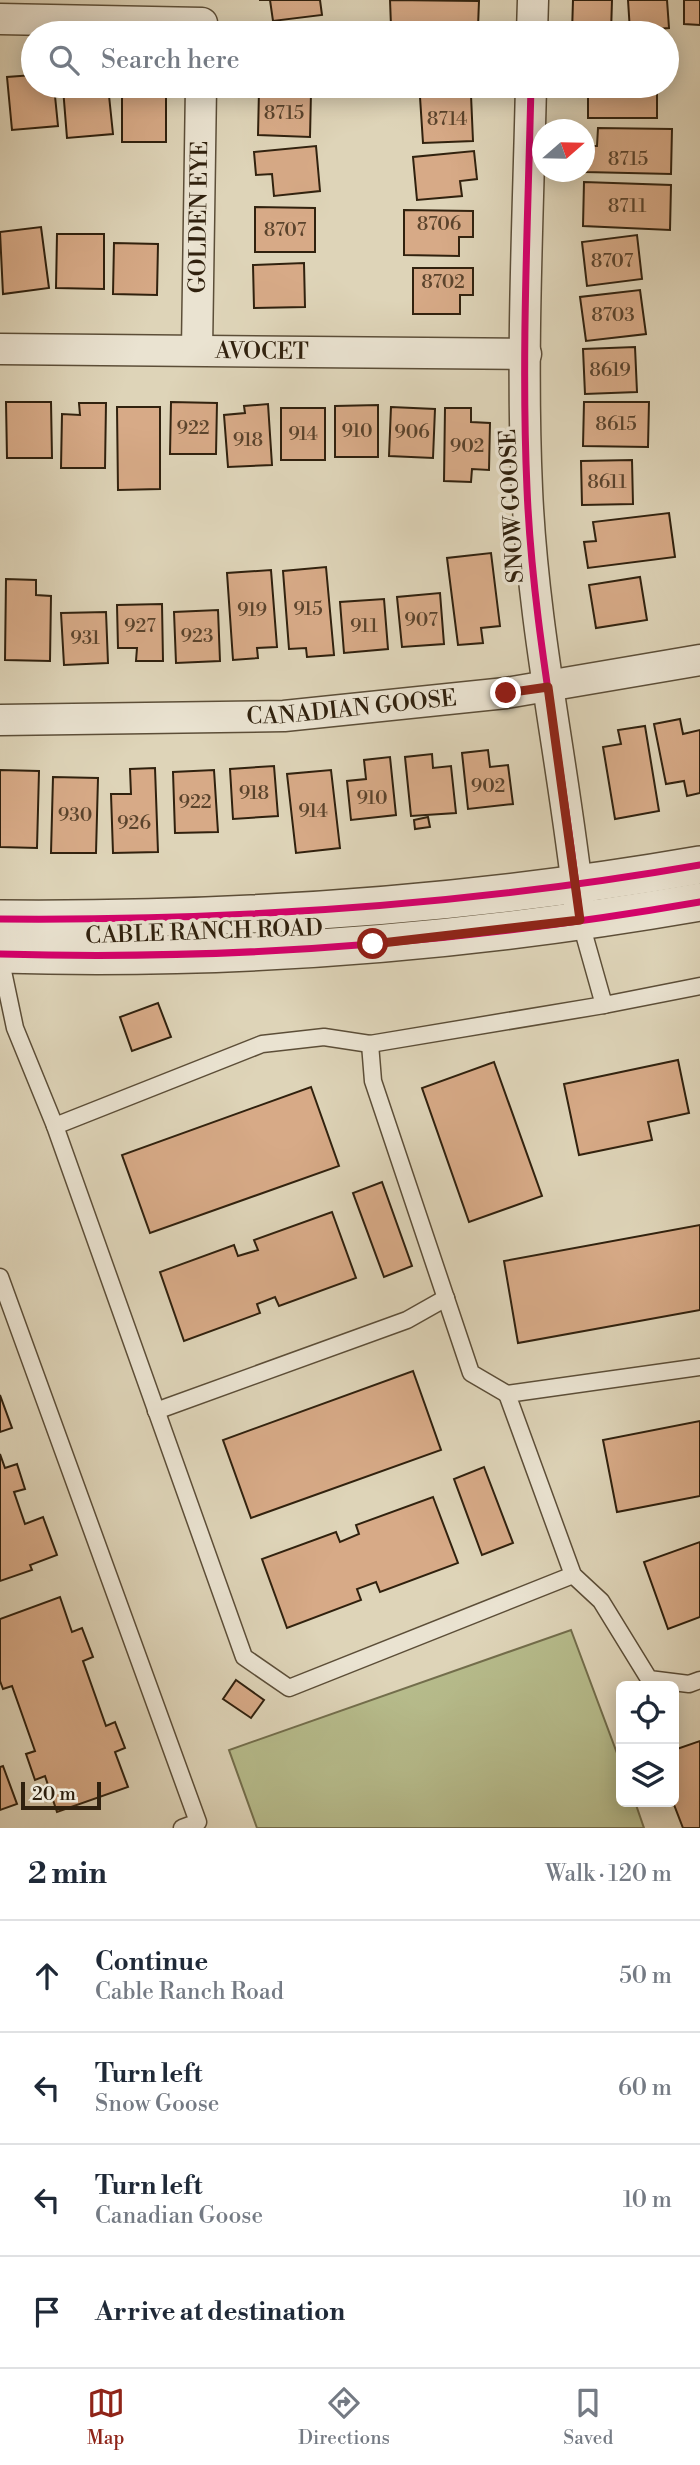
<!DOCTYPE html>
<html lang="en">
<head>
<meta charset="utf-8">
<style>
	:root { --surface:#fff; --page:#f6f6f7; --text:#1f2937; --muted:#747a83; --line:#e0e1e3; --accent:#8f2418 }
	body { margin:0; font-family:"Libre Bodoni",serif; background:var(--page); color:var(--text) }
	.controls { position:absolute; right:21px; bottom:21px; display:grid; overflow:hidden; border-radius:10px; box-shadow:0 4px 18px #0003 }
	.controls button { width:63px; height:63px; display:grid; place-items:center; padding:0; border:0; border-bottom:2px solid var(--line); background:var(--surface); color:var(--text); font:35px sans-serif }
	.compass { position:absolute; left:532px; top:119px; width:63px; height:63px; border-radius:50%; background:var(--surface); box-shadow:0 4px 18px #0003; rotate:70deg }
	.scale { position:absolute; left:21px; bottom:18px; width:80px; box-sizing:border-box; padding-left:7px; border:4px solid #30210e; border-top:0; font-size:19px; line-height:24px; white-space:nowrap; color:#30210e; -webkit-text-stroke:5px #eae3d1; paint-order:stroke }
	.stop { position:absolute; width:21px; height:21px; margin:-16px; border:5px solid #8f2418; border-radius:50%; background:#fff }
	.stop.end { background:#8f2418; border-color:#fff; box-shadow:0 2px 7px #0008 }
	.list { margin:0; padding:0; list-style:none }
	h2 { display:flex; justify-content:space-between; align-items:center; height:91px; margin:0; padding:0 28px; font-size:30px }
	h2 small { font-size:23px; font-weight:400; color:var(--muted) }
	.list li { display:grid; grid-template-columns:46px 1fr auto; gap:21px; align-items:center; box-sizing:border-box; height:112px; padding:0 28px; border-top:2px solid var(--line) }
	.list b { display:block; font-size:26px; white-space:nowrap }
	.list p { margin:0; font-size:23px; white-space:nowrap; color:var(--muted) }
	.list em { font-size:23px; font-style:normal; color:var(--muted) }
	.icon { flex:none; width:38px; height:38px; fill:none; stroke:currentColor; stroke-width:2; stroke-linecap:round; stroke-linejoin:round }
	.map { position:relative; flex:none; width:700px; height:1828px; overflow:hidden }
	.search { position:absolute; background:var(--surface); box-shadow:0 4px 18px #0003; left:21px; right:21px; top:21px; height:77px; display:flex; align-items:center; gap:18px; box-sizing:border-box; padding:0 24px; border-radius:38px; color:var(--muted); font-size:26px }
	.sheet { height:539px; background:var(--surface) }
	nav { display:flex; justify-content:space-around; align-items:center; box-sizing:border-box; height:98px; border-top:2px solid var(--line); background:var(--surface); font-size:19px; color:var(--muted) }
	nav a { display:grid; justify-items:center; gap:4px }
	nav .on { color:var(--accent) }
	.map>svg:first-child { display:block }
	.green { fill:#b6bb8b; stroke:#736e4c; stroke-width:2 }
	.building { fill:#d7aa87; stroke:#30210e; stroke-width:2 }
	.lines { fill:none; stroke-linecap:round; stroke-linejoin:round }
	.service-casing { stroke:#5c4e38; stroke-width:19 }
	.minor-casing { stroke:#5c4e38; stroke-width:33 }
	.tertiary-casing { stroke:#5c4e38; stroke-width:40 }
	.service { stroke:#eae3d1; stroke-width:16 }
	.minor { stroke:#eae3d1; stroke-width:30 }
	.tertiary { stroke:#eae3d1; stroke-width:37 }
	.cycleway-casing { stroke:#eae3d1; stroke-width:11 }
	.cycleway { stroke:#d6006c; stroke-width:7 }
	.route { stroke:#8f2418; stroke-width:9 }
	.labels { text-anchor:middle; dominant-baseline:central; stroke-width:7; stroke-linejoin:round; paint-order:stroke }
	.number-label { font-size:19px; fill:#5a432c }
	.street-label { font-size:23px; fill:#30210e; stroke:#eae3d1 }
</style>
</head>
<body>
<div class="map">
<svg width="700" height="1828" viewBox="0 0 700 1828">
	<rect width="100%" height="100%" fill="#ded4b8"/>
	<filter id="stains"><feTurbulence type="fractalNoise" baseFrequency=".00286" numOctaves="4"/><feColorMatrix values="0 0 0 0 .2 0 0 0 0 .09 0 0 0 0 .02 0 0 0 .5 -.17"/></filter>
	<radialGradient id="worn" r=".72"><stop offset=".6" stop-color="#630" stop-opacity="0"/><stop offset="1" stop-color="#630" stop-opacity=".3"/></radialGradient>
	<!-- green -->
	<polygon class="green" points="571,1630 621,1764 621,1802 635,1802 644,1828 257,1828 229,1750"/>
	<!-- building -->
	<g class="building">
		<polygon points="259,0 320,0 322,15 273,21 270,0"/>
		<polygon points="390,0 479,1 478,27 391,26"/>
		<polygon points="573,0 612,0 611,33 572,33"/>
		<polygon points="628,0 667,0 669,28 630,31"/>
		<polygon points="684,0 700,0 700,25 684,24"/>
		<polygon points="33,75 33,86 54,86 58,126 12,130 7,77"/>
		<polygon points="108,86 113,134 67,138 63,88"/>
		<rect x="122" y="86" width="44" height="56"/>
		<rect x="588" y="86" width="69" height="32"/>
		<polygon points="259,90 311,92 310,137 258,135"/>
		<polygon points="471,95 473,141 423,143 420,97"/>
		<polygon points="598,128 672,129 671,174 585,172 585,146 597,146"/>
		<polygon points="316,146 320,191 274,196 272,174 256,175 254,152"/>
		<polygon points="474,151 477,179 460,181 462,196 417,200 413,157"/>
		<polygon points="584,182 671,185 670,230 583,226"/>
		<polygon points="255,207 315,208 315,252 255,252"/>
		<polygon points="404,210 473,211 473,237 459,237 459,256 404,255"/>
		<polygon points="41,227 49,288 3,294 0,232"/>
		<polygon points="57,234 104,234 104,289 56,288"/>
		<polygon points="637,235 642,279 587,286 582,242"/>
		<polygon points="114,243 158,244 157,295 113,294"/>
		<polygon points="304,263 305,307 254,308 253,265"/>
		<polygon points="413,268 473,268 473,295 460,295 460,314 413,314"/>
		<polygon points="640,290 646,334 586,341 580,297"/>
		<polygon points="635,347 637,392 585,394 583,349"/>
		<polygon points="6,402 51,402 52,458 7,458"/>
		<polygon points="171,402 217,403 216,454 170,454"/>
		<polygon points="584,402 649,402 648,447 583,446"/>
		<polygon points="79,403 106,403 105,468 61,468 62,414 80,415"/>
		<polygon points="268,404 272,465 228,467 224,415 245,413 244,406"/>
		<polygon points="378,405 378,457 335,457 335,406"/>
		<polygon points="117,407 160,407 160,489 118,490"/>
		<polygon points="391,407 435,409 433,458 389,456"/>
		<rect x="281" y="408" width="44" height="52"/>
		<polygon points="445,408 471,408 471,422 490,423 489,470 472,469 471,482 444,481"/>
		<polygon points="632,460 633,504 582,505 581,461"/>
		<polygon points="669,513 675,557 588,568 584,542 596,541 593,522"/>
		<polygon points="491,553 500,626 481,628 483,643 458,645 447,558"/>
		<polygon points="326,567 334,655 307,657 306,648 289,649 283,571"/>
		<polygon points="271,570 277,647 257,648 258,658 233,660 227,573"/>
		<polygon points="640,577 647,620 596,628 589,585"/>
		<polygon points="6,579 36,580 36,595 51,596 50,661 5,660"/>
		<polygon points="440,593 444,644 402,647 397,597"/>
		<polygon points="384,599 388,649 344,653 340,602"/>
		<polygon points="162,604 163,661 136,661 137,648 118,648 117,605"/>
		<polygon points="218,610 220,661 176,663 174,612"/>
		<polygon points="106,612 108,663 64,665 61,613"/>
		<polygon points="680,719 683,734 700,730 700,793 687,796 684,781 666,784 654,724"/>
		<polygon points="645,726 659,811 615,819 603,747 621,744 618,730"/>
		<polygon points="488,750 490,767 508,765 513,804 468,809 462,753"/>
		<polygon points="432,754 433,768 451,766 456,813 411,816 405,757"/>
		<polygon points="390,757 396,815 351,820 347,781 366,779 364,760"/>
		<polygon points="274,766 278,816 233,819 230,769"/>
		<polygon points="155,768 158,852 113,853 111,794 131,794 130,769"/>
		<polygon points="0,770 39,771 37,848 0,847"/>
		<polygon points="214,770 218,832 175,833 173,772"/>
		<polygon points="331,770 340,848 296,853 287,774"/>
		<polygon points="53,777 98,778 96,853 51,853"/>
		<polygon points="428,817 430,827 415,829 414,820"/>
		<polygon points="158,1003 171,1037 132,1051 120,1017"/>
		<polygon points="678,1060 689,1113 648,1122 652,1140 579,1155 564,1084"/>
		<polygon points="494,1062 542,1196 469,1222 422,1088"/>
		<polygon points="311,1087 339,1166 150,1233 122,1155"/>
		<polygon points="382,1182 412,1266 384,1277 353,1193"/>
		<polygon points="332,1212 356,1278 279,1306 275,1297 257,1304 260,1313 184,1341 160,1272 234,1245 238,1256 258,1250 254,1240"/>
		<polygon points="700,1225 700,1310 518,1343 504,1261"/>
		<polygon points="413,1371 441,1450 251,1518 223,1440"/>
		<polygon points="0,1395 12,1428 0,1432"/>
		<polygon points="700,1421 700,1496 617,1512 603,1440"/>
		<polygon points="0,1454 5,1468 17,1464 25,1489 14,1492 25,1524 43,1517 57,1555 30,1565 32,1570 0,1581"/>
		<polygon points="484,1467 513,1543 482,1555 454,1479"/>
		<polygon points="433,1497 458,1563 380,1592 376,1582 357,1589 361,1600 287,1628 262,1559 336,1532 340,1542 359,1534 356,1525"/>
		<polygon points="700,1542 700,1617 668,1629 644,1562"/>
		<polygon points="60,1597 72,1632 82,1628 93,1657 83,1661 106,1726 115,1722 125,1748 115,1752 128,1787 57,1812 45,1776 35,1780 26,1754 35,1751 12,1686 3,1689 0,1681 0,1619"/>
		<polygon points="236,1680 264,1700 251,1718 223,1699"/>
		<polygon points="700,1741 700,1828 683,1828 673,1802 674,1750"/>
		<polygon points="3,1766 17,1804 0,1810 0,1767"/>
	</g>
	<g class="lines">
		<defs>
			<g id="service">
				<polyline points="580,920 604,1005 700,986"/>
				<polyline points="0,957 15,1028 55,1126"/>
				<polyline points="370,1044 373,1081 471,1373 507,1394"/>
				<polyline points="0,1277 198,1822 182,1828"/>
				<polyline points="700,1367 507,1394 573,1575 601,1601 649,1679 689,1684 700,1680"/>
				<polyline points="156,1411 407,1320 446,1298"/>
				<polyline points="573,1575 289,1688 244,1657 55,1126 262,1044 324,1037 370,1044 604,1005"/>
			</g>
			<g id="minor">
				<polyline points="0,19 202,23"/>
				<polyline points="532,33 533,0"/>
				<path d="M 531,86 C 528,220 521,355 527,489 C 533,629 564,766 579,904"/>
				<path id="s1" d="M 0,349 L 526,354"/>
				<path id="s2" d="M 197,350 L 201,86"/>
				<path id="s3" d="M 0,720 L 284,716 L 506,693 L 700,660"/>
			</g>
			<g id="tertiary">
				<path d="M 0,919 C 234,921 470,905 700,865"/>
				<path d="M 0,954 C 234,961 470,942 700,902"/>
			</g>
		</defs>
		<!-- service casing -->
		<use href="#service" class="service-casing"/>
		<!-- minor casing -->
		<use href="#minor" class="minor-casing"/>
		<!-- tertiary casing -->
		<use href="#tertiary" class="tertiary-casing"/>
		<!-- service -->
		<use href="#service" class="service"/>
		<!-- minor -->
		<use href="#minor" class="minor"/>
		<!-- tertiary -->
		<use href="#tertiary" class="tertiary"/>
		<defs>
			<g id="cycleway">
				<path d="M 531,86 C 528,220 521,355 527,489 C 533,634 565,776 580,920"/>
				<path d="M 0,919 C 234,921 470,905 700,865"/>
				<path d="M 0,954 C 234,961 470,942 700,902"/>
			</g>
		</defs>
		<!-- cycleway casing -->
		<use href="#cycleway" class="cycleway-casing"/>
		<!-- cycleway -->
		<use href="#cycleway" class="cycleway"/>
	</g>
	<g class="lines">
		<!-- route -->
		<polyline class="route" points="373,944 580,920 548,687 506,693"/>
	</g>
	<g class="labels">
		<!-- number labels -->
		<g class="number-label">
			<text x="284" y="113">8715</text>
			<text x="447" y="119">8714</text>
			<text x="628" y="159">8715</text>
			<text x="627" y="206">8711</text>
			<text x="439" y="224">8706</text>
			<text x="285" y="230">8707</text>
			<text x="612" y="261">8707</text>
			<text x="443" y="282">8702</text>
			<text x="613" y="315">8703</text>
			<text x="610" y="370">8619</text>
			<text x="616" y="424">8615</text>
			<text x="193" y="428">922</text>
			<text x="357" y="431">910</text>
			<text x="412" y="432">906</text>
			<text x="303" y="434">914</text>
			<text x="248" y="440">918</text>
			<text x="467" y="446">902</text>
			<text x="607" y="482">8611</text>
			<text x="308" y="609">915</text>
			<text x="252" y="610">919</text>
			<text x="421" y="620">907</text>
			<text x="140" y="626">927</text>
			<text x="364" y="626">911</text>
			<text x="197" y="636">923</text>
			<text x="85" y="638">931</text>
			<text x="488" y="786">902</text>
			<text x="254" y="793">918</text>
			<text x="372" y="798">910</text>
			<text x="195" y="802">922</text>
			<text x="313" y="811">914</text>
			<text x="75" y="815">930</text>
			<text x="134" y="823">926</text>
		</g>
		<!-- street labels -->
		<g class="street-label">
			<text stroke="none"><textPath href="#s2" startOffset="133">GOLDEN EYE</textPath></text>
			<text stroke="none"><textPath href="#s1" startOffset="262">AVOCET</textPath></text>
			<text transform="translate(512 506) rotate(-93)">SNOW GOOSE</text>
			<text stroke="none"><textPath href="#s3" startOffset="352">CANADIAN GOOSE</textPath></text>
			<text transform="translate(204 932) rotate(-2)">CABLE RANCH ROAD</text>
		</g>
	</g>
	<rect width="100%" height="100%" filter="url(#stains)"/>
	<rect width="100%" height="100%" fill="url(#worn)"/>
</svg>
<div class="controls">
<button><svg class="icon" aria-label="locate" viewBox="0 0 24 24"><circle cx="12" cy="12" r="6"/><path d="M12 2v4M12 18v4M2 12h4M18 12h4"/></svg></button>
<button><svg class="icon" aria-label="layers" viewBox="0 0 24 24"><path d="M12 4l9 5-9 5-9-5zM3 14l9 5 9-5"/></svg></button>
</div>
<svg class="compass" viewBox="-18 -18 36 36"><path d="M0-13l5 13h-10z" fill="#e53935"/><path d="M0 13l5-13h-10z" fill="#747a83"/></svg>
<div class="scale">20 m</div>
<div class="stop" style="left:373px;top:944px"></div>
<div class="stop end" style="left:506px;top:693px"></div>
<div class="search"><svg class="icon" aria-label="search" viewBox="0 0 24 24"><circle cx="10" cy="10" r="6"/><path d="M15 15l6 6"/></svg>Search here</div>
</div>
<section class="sheet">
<h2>2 min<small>Walk · 120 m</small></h2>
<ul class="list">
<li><svg class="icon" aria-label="ahead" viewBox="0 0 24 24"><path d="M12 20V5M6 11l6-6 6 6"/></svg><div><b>Continue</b><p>Cable Ranch Road</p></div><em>50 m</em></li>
<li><svg class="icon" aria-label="left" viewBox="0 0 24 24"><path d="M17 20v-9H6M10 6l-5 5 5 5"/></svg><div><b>Turn left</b><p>Snow Goose</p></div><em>60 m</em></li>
<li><svg class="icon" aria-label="left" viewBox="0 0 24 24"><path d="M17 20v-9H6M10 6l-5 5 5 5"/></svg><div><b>Turn left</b><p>Canadian Goose</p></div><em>10 m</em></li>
<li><svg class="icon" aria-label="arrive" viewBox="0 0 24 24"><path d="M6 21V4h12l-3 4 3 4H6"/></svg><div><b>Arrive at destination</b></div></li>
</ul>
</section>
<nav>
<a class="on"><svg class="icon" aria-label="map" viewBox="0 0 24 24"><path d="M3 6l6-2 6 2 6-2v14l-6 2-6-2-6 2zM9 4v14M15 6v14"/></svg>Map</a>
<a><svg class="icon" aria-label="directions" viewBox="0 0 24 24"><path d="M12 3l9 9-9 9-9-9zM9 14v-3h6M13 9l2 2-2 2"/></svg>Directions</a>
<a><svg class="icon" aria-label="saved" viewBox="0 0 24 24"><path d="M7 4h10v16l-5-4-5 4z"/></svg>Saved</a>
</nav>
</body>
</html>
